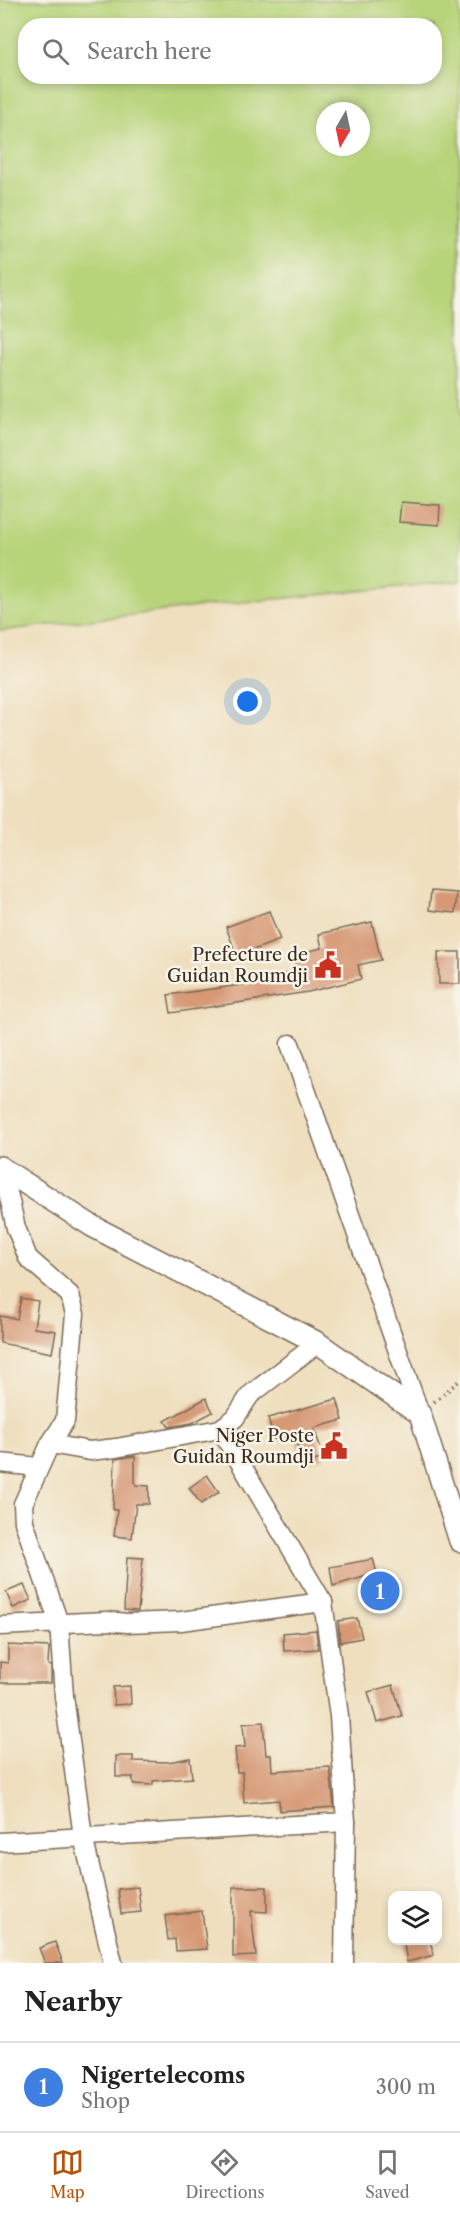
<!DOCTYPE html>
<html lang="en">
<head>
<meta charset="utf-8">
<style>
	:root { --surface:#fff; --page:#f2f2f2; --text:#222; --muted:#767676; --line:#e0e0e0; --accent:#b45309 }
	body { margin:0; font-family:"Libre Caslon Text",serif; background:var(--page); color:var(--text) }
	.controls { position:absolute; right:18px; bottom:18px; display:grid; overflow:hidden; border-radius:12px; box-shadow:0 3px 9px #0003 }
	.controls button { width:54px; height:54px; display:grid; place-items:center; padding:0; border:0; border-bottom:2px solid var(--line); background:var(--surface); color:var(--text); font:30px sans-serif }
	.compass { position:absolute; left:316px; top:102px; width:54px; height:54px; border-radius:50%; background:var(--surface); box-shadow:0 3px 9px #0003; rotate:189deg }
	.you { position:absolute; left:248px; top:702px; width:21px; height:21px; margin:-15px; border:4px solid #fff; border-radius:50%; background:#1a73e8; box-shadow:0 0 0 9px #1a73e833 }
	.badge { display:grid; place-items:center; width:39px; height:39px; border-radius:50%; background:var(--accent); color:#fff; font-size:20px; font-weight:700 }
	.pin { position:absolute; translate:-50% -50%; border:3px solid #fff; box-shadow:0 2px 6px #0006 }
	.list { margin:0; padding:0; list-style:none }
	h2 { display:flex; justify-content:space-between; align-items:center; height:78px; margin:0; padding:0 24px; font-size:26px }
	h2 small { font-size:20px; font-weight:400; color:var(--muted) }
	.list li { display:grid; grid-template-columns:39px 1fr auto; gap:18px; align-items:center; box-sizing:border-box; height:90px; padding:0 24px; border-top:2px solid var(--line) }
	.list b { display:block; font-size:22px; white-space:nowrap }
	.list p { margin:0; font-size:20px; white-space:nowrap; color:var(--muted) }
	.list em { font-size:20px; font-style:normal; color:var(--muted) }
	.icon { flex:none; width:33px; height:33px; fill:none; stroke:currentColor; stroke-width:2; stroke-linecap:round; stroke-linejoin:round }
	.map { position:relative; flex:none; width:460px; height:1963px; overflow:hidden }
	.search { position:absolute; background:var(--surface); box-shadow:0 3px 9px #0003; left:18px; right:18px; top:18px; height:66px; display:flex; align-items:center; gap:15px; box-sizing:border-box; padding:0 21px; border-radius:24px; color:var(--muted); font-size:22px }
	.sheet { height:168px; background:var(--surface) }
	nav { display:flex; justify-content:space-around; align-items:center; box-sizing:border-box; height:84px; border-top:2px solid var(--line); background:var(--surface); font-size:16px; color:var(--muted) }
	nav a { display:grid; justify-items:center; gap:3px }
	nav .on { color:var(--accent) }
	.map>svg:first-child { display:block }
	.green { fill:#b7d47a; stroke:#797f4c; stroke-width:1.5; fill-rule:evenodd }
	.building { fill:#d69874 }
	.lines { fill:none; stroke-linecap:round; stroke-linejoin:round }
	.minor-casing { stroke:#7a6956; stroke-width:21 }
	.tertiary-casing { stroke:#7a6956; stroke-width:24 }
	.path { stroke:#7a6956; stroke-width:4; stroke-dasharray:1.5 4.5; stroke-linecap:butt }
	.minor { stroke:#fff; stroke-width:18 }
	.tertiary { stroke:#fff; stroke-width:21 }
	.labels { text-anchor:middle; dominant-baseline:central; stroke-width:5; stroke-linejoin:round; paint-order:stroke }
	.poi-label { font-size:18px; fill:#3b2a1e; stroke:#f7f3e8; text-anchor:end }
</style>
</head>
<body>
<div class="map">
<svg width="460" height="1963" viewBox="0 0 460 1963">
	<rect width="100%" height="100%" fill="#f7f3e8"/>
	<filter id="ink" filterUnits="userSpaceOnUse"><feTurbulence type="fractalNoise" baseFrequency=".0167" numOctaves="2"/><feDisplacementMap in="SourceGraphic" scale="12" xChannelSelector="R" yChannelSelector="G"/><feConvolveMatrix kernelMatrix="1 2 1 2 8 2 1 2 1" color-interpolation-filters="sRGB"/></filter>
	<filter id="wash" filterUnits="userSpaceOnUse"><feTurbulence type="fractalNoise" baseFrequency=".008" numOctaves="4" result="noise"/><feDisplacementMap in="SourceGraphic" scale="24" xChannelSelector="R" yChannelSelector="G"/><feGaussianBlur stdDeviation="1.35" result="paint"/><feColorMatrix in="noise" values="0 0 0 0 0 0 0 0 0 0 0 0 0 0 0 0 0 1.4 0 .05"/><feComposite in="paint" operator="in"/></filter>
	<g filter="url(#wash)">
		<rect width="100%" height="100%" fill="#efdfbe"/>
		<!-- green -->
		<path class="green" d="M 0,0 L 460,0 L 460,581 L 213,605 L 0,631 ZM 26,26 L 434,26 L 434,76 L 26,76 ZM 325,111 L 361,111 L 361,147 L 325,147 Z"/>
		<g id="blocks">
			<!-- building -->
			<g class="building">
				<polygon points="401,502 440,505 439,525 399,522"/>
				<polygon points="431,891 457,893 455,913 429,910"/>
				<polygon points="269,911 280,940 237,956 226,927"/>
				<polygon points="372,922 381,960 358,965 361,979 308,992 171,1013 168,995 248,984 247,980 297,972 292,955 322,948 319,934"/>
				<polygon points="438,952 460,952 460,984 439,984"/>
				<polygon points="21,1298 38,1301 34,1328 56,1331 52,1353 0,1343 0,1316 17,1319"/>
				<polygon points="206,1398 213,1412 192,1423 169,1427 165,1421"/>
				<polygon points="337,1399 343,1420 314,1428 324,1458 304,1464 294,1434 274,1439 268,1418"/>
				<polygon points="135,1456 135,1482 136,1485 149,1486 149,1504 136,1504 132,1538 114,1536 117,1510 113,1510 115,1459"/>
				<polygon points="207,1475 219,1492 201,1504 189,1488"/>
				<polygon points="127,1557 143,1558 138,1611 124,1610"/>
				<polygon points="373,1559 377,1573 333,1586 330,1567"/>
				<polygon points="24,1585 31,1600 13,1608 6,1592"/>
				<polygon points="357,1618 362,1638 340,1642 338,1621"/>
				<polygon points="316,1630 318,1649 284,1651 283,1633"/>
				<polygon points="8,1645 49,1647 48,1665 51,1666 51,1683 0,1683 0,1662 8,1663"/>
				<polygon points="393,1685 402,1716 377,1723 368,1692"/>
				<polygon points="130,1686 131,1704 114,1705 113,1687"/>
				<polygon points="263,1722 266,1755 271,1755 272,1771 330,1767 334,1807 280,1811 279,1800 244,1803 242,1772 237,1772 235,1748 245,1747 243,1724"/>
				<polygon points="116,1756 133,1756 133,1761 168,1762 190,1758 192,1778 153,1781 153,1785 133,1784 133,1777 116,1777"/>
				<polygon points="138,1887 141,1912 121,1914 118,1889"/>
				<polygon points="233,1887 267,1887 267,1912 251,1911 256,1956 233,1957"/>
				<polygon points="202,1911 207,1949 176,1951 175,1939 168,1940 165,1916"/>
				<polygon points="419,1941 430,1941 434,1955 407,1962 404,1944"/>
				<polygon points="55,1942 63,1963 45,1963 39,1948"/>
			</g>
		</g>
	</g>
	<g filter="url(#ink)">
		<use href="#blocks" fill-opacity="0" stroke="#7a6956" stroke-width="1.5"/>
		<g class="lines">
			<defs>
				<g id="minor">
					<polyline points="290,1044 420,1414"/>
					<polyline points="0,1170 3,1170 16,1228 28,1258 70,1295 75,1314 65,1421 50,1444 23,1504 24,1522 59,1623 64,1696 83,1837 113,1963"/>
					<polyline points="220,1429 323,1602 339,1716 346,1822 344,1963"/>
					<polyline points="50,1444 90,1451 116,1448 220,1429 235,1418 250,1395 318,1343"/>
					<polyline points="0,1463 38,1467"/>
					<polyline points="0,1626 107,1621 127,1623 181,1621 323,1602"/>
					<polyline points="0,1842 346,1822"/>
				</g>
				<polyline id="tertiary" points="0,1167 92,1226 318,1343 420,1414 460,1541"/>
			</defs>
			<!-- minor casing -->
			<use href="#minor" class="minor-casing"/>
			<!-- tertiary casing -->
			<use href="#tertiary" class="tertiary-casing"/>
			<!-- path -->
			<polyline class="path" points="434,1402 460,1380"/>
			<!-- minor -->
			<use href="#minor" class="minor"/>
			<!-- tertiary -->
			<use href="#tertiary" class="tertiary"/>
		</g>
	</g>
	<!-- icons -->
	<defs>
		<symbol id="civic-bare" viewBox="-9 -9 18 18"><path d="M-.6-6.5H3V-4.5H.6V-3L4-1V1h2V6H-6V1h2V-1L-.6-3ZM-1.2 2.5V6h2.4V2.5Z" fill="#c8321e" stroke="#f7f3e8" stroke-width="2.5" paint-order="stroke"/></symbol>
	</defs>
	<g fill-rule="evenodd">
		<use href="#civic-bare" x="309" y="946" width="38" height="38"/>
		<use href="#civic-bare" x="315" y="1427" width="38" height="38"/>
	</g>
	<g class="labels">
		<!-- poi labels -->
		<g class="poi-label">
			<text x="308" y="955">Prefecture de<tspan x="308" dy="21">Guidan Roumdji</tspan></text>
			<text x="314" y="1436">Niger Poste<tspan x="314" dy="21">Guidan Roumdji</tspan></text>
		</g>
	</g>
</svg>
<div class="controls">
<button><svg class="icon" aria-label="layers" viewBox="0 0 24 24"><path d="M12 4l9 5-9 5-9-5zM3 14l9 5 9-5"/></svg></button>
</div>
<svg class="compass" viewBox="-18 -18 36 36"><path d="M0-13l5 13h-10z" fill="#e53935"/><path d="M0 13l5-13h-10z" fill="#767676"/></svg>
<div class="you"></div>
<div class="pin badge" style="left:380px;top:1591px;background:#3f7fe0">1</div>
<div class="search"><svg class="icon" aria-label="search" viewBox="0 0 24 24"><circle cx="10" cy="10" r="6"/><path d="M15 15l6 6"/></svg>Search here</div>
</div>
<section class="sheet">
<h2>Nearby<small></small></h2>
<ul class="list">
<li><span class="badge" style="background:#3f7fe0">1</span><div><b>Nigertelecoms</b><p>Shop</p></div><em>300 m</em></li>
</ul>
</section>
<nav>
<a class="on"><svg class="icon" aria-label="map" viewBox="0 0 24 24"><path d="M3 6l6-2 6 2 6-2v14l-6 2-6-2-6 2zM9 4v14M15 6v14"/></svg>Map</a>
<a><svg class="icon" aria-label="directions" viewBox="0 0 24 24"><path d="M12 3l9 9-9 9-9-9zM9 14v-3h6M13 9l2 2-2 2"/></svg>Directions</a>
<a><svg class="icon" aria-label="saved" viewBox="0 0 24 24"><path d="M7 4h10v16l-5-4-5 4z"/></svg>Saved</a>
</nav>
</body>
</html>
